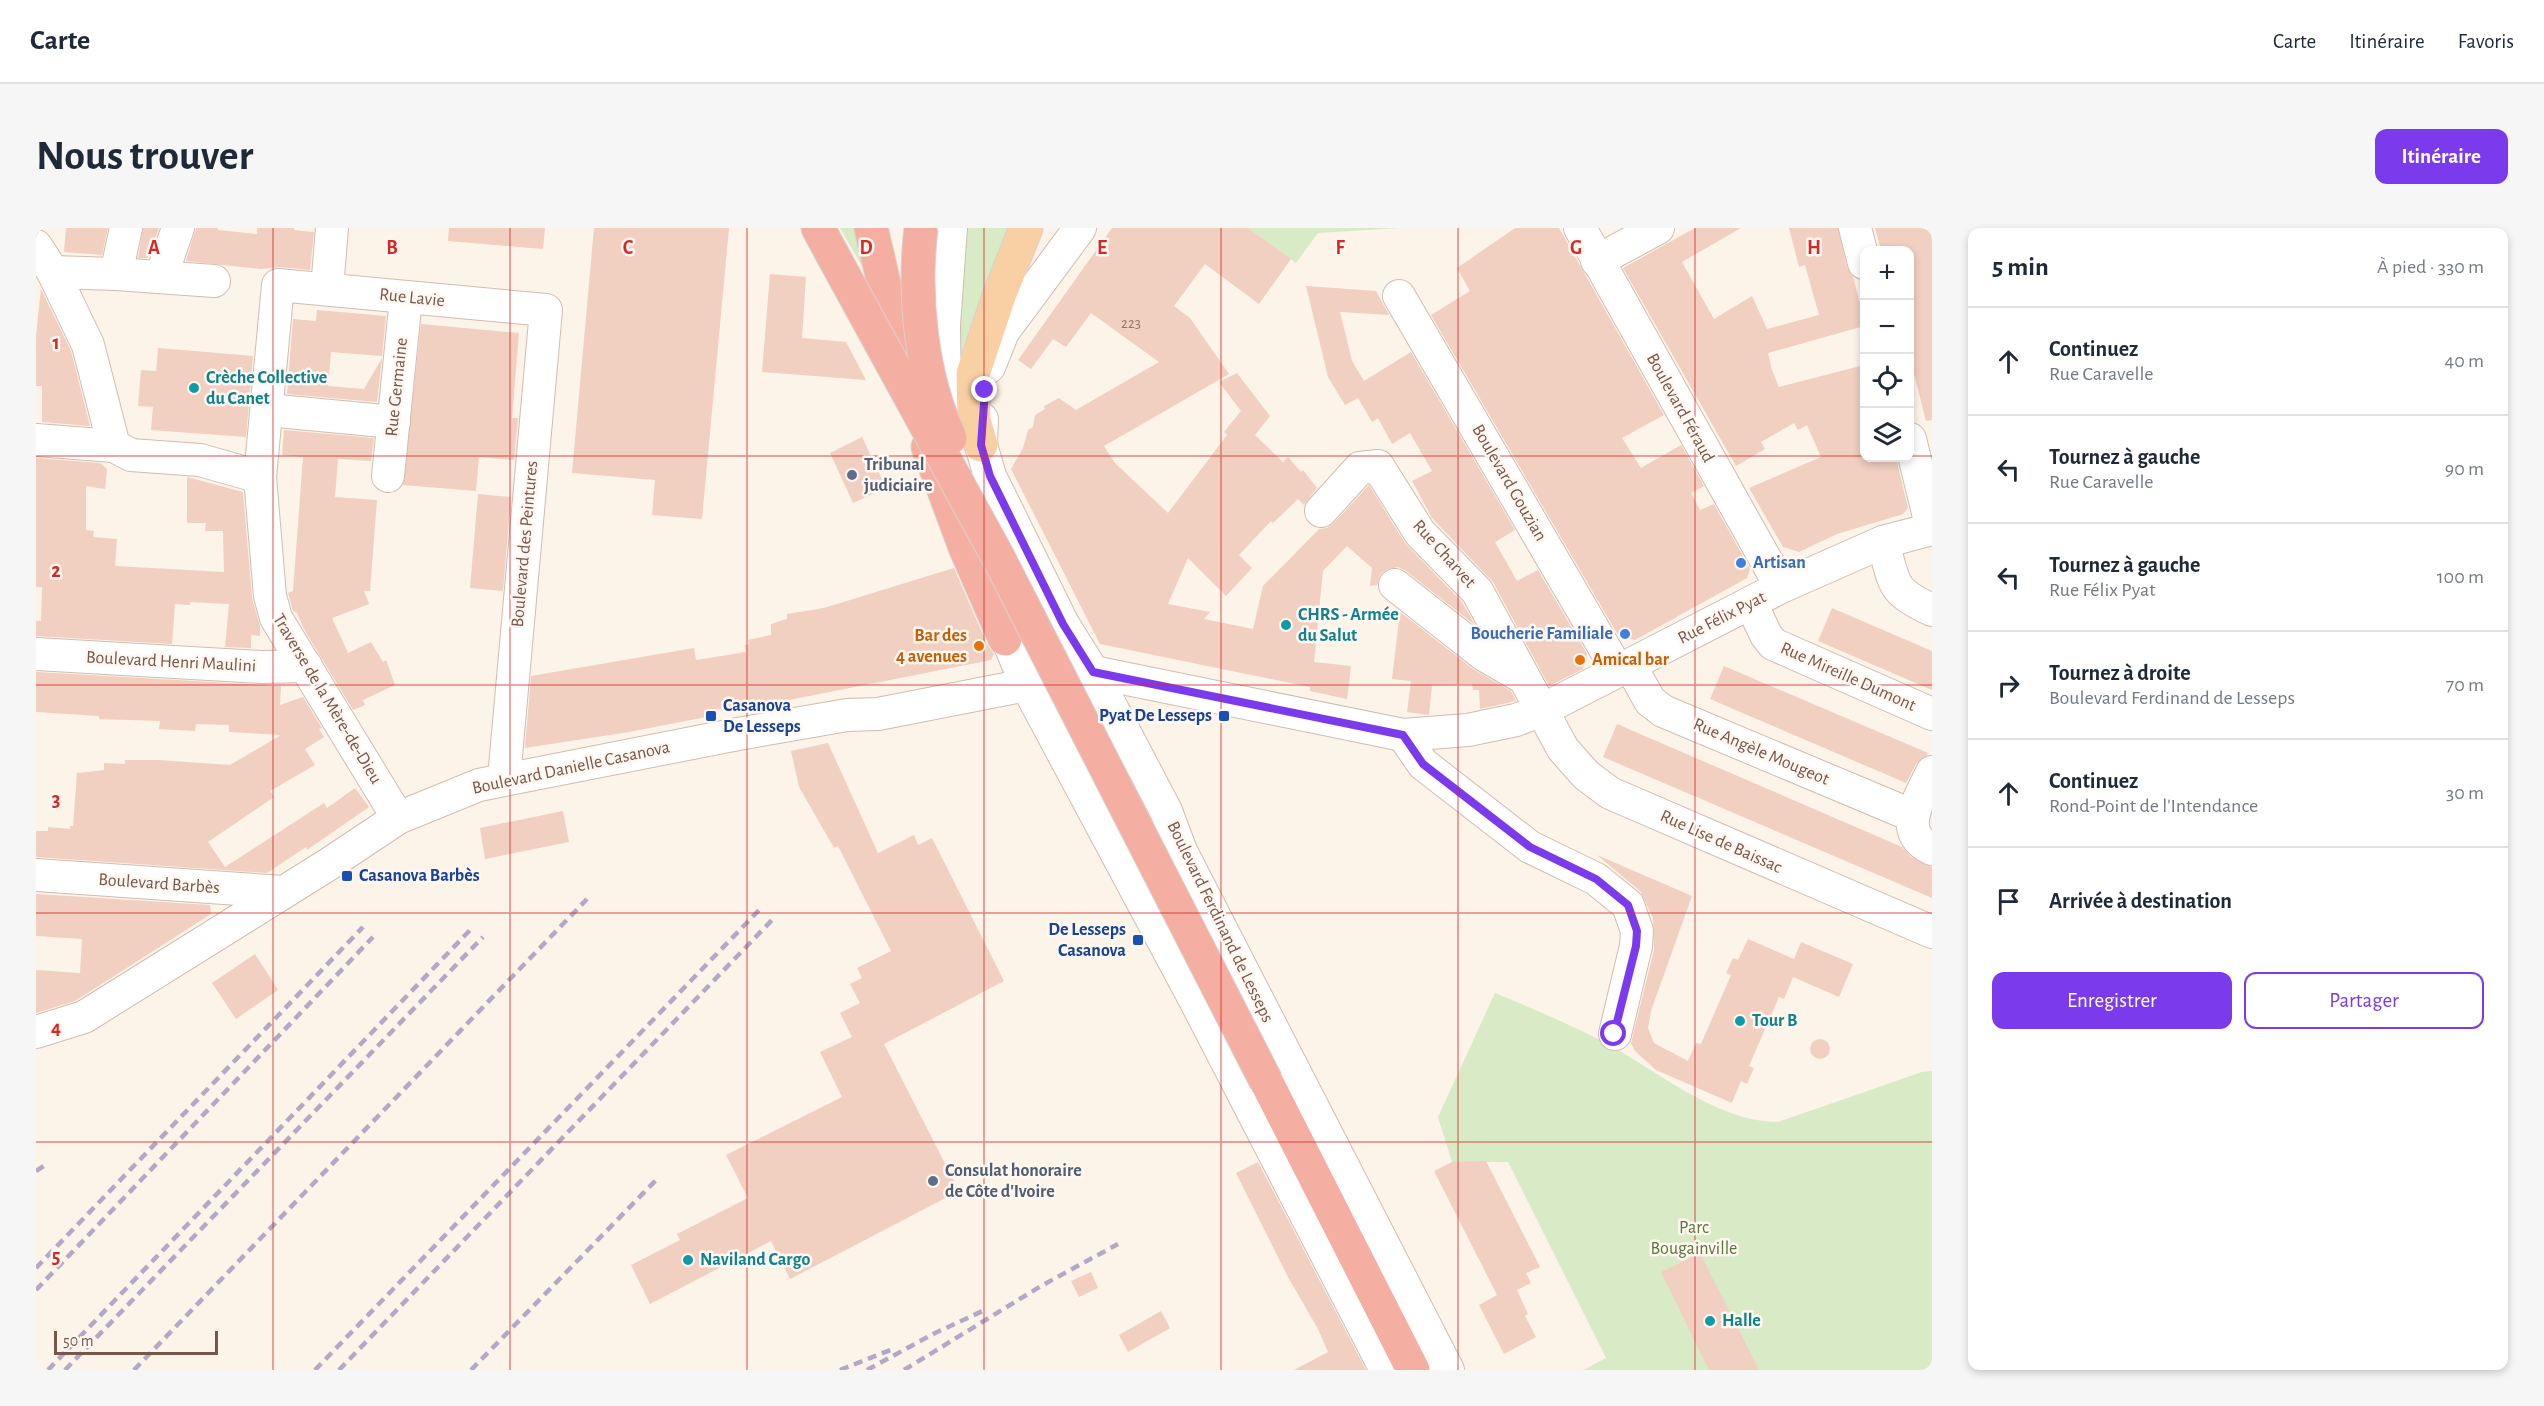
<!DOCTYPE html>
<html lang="fr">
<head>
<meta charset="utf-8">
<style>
	:root { --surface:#fff; --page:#f6f6f7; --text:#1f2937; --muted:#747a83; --line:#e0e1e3; --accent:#7c3aed }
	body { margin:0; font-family:"Alegreya Sans",sans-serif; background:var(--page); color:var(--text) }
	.controls { position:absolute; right:18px; top:18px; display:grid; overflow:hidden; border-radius:12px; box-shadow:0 3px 9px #0003 }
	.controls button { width:54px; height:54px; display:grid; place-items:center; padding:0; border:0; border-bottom:2px solid var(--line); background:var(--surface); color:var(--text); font:30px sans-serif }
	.scale { position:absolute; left:18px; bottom:15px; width:164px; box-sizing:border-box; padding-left:6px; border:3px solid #77574d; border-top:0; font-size:16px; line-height:21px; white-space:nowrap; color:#77574d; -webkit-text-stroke:4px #fff7f0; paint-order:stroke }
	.stop { position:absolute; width:18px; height:18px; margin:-14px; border:4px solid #7c3aed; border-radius:50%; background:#fff }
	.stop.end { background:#7c3aed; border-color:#fff; box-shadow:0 2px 6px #0008 }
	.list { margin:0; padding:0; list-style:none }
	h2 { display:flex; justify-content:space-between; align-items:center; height:78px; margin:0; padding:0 24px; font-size:26px }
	h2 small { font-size:20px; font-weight:400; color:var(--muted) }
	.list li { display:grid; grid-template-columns:39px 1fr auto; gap:18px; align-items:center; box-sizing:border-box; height:108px; padding:0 24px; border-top:2px solid var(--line) }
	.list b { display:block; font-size:22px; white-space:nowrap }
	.list p { margin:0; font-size:20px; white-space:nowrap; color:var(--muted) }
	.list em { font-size:20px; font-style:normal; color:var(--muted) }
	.actions { display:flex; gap:12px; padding:18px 24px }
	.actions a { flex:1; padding:14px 0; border:2px solid var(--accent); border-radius:12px; text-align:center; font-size:21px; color:var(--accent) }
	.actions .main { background:var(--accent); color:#fff }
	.icon { flex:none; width:33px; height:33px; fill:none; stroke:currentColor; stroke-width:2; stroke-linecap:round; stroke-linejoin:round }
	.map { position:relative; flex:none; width:1896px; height:1142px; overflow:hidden; border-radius:12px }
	header { display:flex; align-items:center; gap:36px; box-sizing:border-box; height:84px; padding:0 30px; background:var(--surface); border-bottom:2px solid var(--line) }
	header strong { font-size:28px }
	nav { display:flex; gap:33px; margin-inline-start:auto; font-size:21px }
	.intro { display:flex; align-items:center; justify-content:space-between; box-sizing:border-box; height:144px; padding:0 36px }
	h1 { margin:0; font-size:42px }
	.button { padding:15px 27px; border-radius:12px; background:var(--accent); color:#fff; font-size:21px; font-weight:700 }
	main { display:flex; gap:36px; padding:0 36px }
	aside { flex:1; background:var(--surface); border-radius:12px; box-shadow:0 3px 9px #0003 }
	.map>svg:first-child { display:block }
	.green { fill:#d9eac7 }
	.building { fill:#f1cfc1 }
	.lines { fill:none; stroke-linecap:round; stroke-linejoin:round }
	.minor-casing { stroke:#d1bcb1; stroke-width:34 }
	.major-casing { stroke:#d9d0cd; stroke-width:35 }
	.highway-casing { stroke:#d9d0cd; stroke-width:35 }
	.minor { stroke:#fff; stroke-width:32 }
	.major { stroke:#f9d0a4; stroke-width:33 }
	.highway { stroke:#f5afa2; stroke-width:33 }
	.rail { stroke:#b4a7c7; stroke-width:4.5; stroke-dasharray:9 6; stroke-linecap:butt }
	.highway-bridge-casing { stroke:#d9d0cd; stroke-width:35; stroke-linecap:butt }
	.highway-bridge { stroke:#f5afa2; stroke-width:33 }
	.route { stroke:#7c3aed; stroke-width:8 }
	.grid { fill:none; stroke:#d62828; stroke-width:1.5; stroke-opacity:0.55 }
	.culture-dot { fill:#0f9aa8; stroke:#fff7f0; stroke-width:2 }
	.service-dot { fill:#5c6f8a; stroke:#fff7f0; stroke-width:2 }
	.shop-dot { fill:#3f7fe0; stroke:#fff7f0; stroke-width:2 }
	.food-dot { fill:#e8710a; stroke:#fff7f0; stroke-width:2 }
	.transit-dot { fill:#1a4fb4; stroke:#fff7f0; stroke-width:2 }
	.labels { text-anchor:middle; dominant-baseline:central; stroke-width:5; stroke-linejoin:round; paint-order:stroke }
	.number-label { font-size:15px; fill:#96756a }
	.street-label { font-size:18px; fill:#77574d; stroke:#fff7f0 }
	.culture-label { font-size:18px; font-weight:bold; fill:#0d838f; stroke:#fff7f0; text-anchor:start }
	.service-label { font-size:18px; font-weight:bold; fill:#4e5e75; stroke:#fff7f0; text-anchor:start }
	.shop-label { font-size:18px; font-weight:bold; fill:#366cbe; stroke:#fff7f0; text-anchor:start }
	.food-label { font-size:18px; font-weight:bold; fill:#c56008; stroke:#fff7f0; text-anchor:end }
	.transit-label { font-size:18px; font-weight:bold; fill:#164399; stroke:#fff7f0; text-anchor:start }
	.park-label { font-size:18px; fill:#577641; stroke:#fff7f0 }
	.grid-label { font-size:20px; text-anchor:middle; font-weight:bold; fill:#d62828; stroke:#fff7f0; stroke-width:5; stroke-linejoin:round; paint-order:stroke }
</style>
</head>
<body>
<header>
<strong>Carte</strong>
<nav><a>Carte</a><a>Itinéraire</a><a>Favoris</a></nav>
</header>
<div class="intro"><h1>Nous trouver</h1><a class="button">Itinéraire</a></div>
<main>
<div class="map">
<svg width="1896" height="1142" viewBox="0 0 1896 1142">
	<rect width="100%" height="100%" fill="#fcf3e9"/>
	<!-- green -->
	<g class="green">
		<polygon points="804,0 821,0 831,47"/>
		<polygon points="928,0 979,0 920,156"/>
		<polygon points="1212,0 1364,0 1282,5 1260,35"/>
		<path d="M 1459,765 C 1492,779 1527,793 1560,810 C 1615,837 1678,894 1742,894 L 1886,844 L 1896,843 L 1896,1142 L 1547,1142 L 1570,1130 L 1472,934 L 1416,934 L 1402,889 Z"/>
	</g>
	<!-- building -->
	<g class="building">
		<polygon points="30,0 72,0 66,27 28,24"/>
		<polygon points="107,0 123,0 112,30 102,30"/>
		<polygon points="160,0 182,0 182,2 221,6 221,0 258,0 258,2 278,4 274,42 244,39 225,41 150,33"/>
		<polygon points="413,0 509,0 507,21 412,13"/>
		<polygon points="558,0 693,0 666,291 616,287 619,252 536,245"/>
		<polygon points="1076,0 1212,0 1255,31 1223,76 1169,36 1138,78 1154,90 1193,146 1068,218 1079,235 1132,285 1191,207 1188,204 1205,183 1183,154 1201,145 1234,188 1219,207 1247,234 1252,229 1265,244 1267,242 1281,260 1268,277 1262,271 1237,295 1235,293 1203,327 1216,340 1190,368 1152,330 1132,376 1174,384 1168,391 1217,401 1227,358 1283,301 1291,300 1298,295 1333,257 1369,315 1426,374 1439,397 1370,343 1362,339 1352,341 1345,346 1341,357 1334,358 1336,340 1311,318 1287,343 1278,434 1315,438 1311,471 1274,463 1274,459 1064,416 975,241 987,220 992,202 997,199 999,187 1009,181 1008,178 1023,170 1040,182 1123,134 1055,85 1030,119 1017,111 995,141 982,132"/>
		<polygon points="1479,0 1523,0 1628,187 1586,210 1605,240 1645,217 1668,258 1655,265 1664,282 1678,276 1714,341 1711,350 1599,412 1582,407 1395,87 1434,63 1421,40"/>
		<polygon points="1659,0 1705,0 1646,34 1678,91 1716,68 1731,101 1783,87 1769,37 1763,39 1753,0 1802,0 1811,39 1817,49 1828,90 1828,98 1732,125 1736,142 1743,159 1828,137 1828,230 1860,230 1872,280 1867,286 1801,306 1763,324 1747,319 1713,260 1785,229 1771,197 1762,202 1758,195 1725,214 1729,221 1700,238 1587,40"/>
		<polygon points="1839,0 1894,0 1896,9 1896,192 1890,193 1874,130 1874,22 1845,22"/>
		<polygon points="734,46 770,49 766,110 810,114 830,152 726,144"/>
		<polygon points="1270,58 1340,63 1353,87 1304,84 1316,133 1328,153 1375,124 1479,302 1459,314 1481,353 1502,342 1551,426 1547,441 1513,458 1457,354 1396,290 1376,253 1396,243 1374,205 1356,216 1342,190 1336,194 1322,170 1309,177 1292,149"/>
		<polygon points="5,61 35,123 54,198 6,194 6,158 0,158 0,108"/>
		<polygon points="281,82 350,88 346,128 295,124 292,158 328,161 346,130 341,174 251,166 257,91 280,93"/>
		<polygon points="385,96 483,105 476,190 482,190 478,232 443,229 440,263 367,257"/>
		<polygon points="122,120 217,128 210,209 115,202 117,179 102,178 105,142 120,143"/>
		<polygon points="248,202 338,210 335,233 302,231 299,269 341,272 334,363 328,363 333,376 296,390 312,425 335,414 347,434 350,432 359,457 327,472 329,477 317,482 269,403 261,385 257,383 252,365 257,363 267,229 246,227"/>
		<polygon points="826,209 850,260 817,275 794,225"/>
		<polygon points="0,230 64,235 71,241 69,261 50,258 50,302 58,303 57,309 81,311 79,338 188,344 187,303 169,303 170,295 151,295 151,249 207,264 216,370 224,398 224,408 215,407 215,420 189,419 193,376 154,374 154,377 139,376 136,416 0,408 0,393 5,393 6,359 0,359"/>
		<polygon points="442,266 475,269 467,363 434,360"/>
		<polygon points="918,340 952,418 958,426 955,432 748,473 725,477 724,475 669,483 670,489 593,504 489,520 495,448 658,420 660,432 710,424 709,417 713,416 712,412 735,407 735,396 751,391 751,386 788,380"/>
		<polygon points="1796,380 1896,423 1896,462 1782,413"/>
		<polygon points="1364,384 1437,441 1475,463 1480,473 1444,481 1443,462 1437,462 1436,456 1396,457 1393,487 1371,484 1375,453 1356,451"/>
		<polygon points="1688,438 1892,525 1891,527 1880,536 1870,555 1674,471"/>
		<polygon points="0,444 245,458 244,477 267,469 286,500 283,501 288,509 269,521 279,537 234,563 238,569 172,614 189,639 288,575 291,580 319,560 333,579 271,622 270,619 231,645 0,629 0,603 12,603 12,599 34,601 34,598 37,598 41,545 68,542 68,535 89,536 89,532 122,532 194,537 245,507 193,504 193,497 160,496 159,503 123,501 124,493 63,491 63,488 0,484"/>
		<polygon points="1581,496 1866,619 1875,629 1896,639 1896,670 1567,529"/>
		<polygon points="792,515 842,625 878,607 882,617 896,610 968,753 848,816 923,963 754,1051 735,1013 614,1076 595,1037 644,1012 641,1006 712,970 690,927 806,869 784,824 816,809 804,785 824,775 814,756 826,750 821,740 855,723 802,618 798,620 763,559 755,523"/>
		<polygon points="527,583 533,614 449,631 444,600"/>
		<polygon points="1561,627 1656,668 1615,783 1612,800 1618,815 1652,833 1660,815 1665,816 1695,747 1690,745 1697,730 1702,732 1712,711 1758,731 1765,714 1817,736 1803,769 1757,749 1748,771 1743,769 1713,838 1718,840 1711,856 1705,853 1696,875 1620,842 1599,823 1595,815 1618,722 1617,690 1604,663"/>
		<polygon points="0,666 174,677 175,686 39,773 0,785 0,742 44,745 46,711 0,708"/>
		<polygon points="219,726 242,762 200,791 176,755"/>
		<circle cx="1784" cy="821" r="10"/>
		<polygon points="1450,933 1504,1039 1490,1045 1495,1055 1481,1062 1492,1086 1489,1088 1500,1109 1468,1126 1443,1077 1461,1067 1398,943 1416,934"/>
		<polygon points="1222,934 1330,1142 1258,1142 1292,1124 1282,1101 1252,1049 1200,945"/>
		<polygon points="1664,1025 1723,1142 1673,1142 1625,1044"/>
		<polygon points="1055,1044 1062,1060 1043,1069 1035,1053"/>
		<polygon points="1125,1083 1134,1100 1092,1124 1083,1107"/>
	</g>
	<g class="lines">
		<defs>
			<g id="minor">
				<polyline points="1544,0 1745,359"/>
				<polyline points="1819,0 1828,35"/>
				<polyline points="0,18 17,44 52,117 78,218 95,227 164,232 224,249 234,368 240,390 362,590"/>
				<polyline points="1561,33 1622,0"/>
				<polyline points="17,44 80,46 178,53"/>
				<polyline points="80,46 90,0"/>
				<polyline points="125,49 142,0"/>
				<polyline points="291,61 296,0"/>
				<polyline points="1363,68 1582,443"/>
				<polyline points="953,139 967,104 1044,0"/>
				<polyline points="909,179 908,97 915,0"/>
				<polyline points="231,182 358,194"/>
				<polyline points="946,191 945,217 954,248 1027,396 1057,444 1130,583 1145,623 1412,1142"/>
				<polyline points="1874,211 1896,301"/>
				<polyline points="0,212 78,218"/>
				<polyline points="352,248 370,70"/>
				<polyline points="224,249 242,57 510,82 468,550"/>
				<polyline points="1285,283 1324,240 1342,238 1384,305 1441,363 1527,521 1550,547 1574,565 1896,704"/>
				<path d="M 1847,314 C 1859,356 1854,363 1896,382"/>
				<polyline points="1359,357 1448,427 1488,450"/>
				<polyline points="1715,375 1730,407 1737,416 1896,486"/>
				<polyline points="961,386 990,456 1160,774 1350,1142"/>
				<polyline points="0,426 226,439 270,438"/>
				<polyline points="1594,437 1614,473 1627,483 1875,587"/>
				<polyline points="1367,507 1387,536 1494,619 1560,651 1592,677 1601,703 1600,718 1579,806"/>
				<path d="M 1896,544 C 1885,568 1859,605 1896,621"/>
				<polyline points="0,647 247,664"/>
				<polyline points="0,804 48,789 293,636 362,590 443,557 702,506 811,487 842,486 1057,444 1367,507 1432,502 1480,492 1506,482 1745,359 1847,314 1896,301"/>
			</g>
			<polyline id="major" points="945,217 938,192 937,146 963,68 990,0"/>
			<g id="highway">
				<polyline points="782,0 795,24"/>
				<polyline points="835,0 870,150"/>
				<polyline points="892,219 929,319 969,411"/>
				<polyline points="1230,853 1377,1142"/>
			</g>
		</defs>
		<!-- minor casing -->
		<use href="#minor" class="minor-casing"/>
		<!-- major casing -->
		<use href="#major" class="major-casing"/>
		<!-- highway casing -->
		<use href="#highway" class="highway-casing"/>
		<!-- minor -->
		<use href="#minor" class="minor"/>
		<!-- major -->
		<use href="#major" class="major"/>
		<!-- highway -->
		<use href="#highway" class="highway"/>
		<!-- rail -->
		<g class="rail">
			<polyline points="0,943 11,936"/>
			<polyline points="0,1040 327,699"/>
			<polyline points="0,1062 337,709"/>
			<polyline points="12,1142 437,699"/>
			<polyline points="29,1142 447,709"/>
			<polyline points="98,1142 551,671"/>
			<polyline points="279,1142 726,679"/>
			<polyline points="303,1142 737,691"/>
			<polyline points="435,1142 622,950"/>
			<polyline points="804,1142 857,1121"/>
			<polyline points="831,1142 899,1105 951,1081"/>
			<polyline points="868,1142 1005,1058 1082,1016"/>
		</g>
		<defs>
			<g id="highway-bridge">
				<path d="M 885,0 C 877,68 885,148 914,210"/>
				<polyline points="795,24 962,329 1230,853"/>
			</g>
		</defs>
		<!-- highway-bridge casing -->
		<use href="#highway-bridge" class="highway-bridge-casing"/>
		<!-- highway-bridge -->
		<use href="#highway-bridge" class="highway-bridge"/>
	</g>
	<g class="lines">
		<!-- route -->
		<polyline class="route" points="949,162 945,217 954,248 1027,396 1057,444 1367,507 1387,536 1494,619 1560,651 1592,677 1601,703 1600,718 1578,806"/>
	</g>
	<!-- grid -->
	<path class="grid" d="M 237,0 L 237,1142M 474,0 L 474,1142M 711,0 L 711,1142M 948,0 L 948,1142M 1185,0 L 1185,1142M 1422,0 L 1422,1142M 1659,0 L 1659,1142M 0,228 L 1828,228M 1874,228 L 1896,228M 0,457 L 1896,457M 0,685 L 1896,685M 0,914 L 1896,914"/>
	<!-- markers -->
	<g class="culture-dot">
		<circle cx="158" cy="160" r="6"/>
		<circle cx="1250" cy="397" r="6"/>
		<circle cx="1704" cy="793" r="6"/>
		<circle cx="652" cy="1032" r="6"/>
		<circle cx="1674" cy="1093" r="6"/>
	</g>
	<g class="service-dot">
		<circle cx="816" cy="247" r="6"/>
		<circle cx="897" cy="953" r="6"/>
	</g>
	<g class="shop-dot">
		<circle cx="1705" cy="335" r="6"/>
		<circle cx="1589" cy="406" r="6"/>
	</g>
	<g class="food-dot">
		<circle cx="943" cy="418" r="6"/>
		<circle cx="1544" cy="432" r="6"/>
	</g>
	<g class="transit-dot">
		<rect x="669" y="482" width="12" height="12" rx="3"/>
		<rect x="1182" y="482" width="12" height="12" rx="3"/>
		<rect x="305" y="642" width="12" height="12" rx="3"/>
		<rect x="1096" y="706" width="12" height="12" rx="3"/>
	</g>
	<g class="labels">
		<!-- number labels -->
		<g class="number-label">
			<text x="1095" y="95">223</text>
		</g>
		<!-- street labels -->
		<g class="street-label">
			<text transform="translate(376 70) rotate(6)">Rue Lavie</text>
			<text transform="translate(361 159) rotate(-84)">Rue Germaine</text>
			<text transform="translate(1644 180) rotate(61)">Boulevard Féraud</text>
			<text transform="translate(1473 255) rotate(60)">Boulevard Gouzian</text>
			<text transform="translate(489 316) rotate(-85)">Boulevard des Peintures</text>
			<text transform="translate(1408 326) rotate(48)">Rue Charvet</text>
			<text transform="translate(1686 390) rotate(-27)">Rue Félix Pyat</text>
			<text transform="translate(135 434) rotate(3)">Boulevard Henri Maulini</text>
			<text transform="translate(1812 449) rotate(24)">Rue Mireille Dumont</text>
			<text transform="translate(291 471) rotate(59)">Traverse de la Mère-de-Dieu</text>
			<text transform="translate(1725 524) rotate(23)">Rue Angèle Mougeot</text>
			<text transform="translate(535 540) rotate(-12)">Boulevard Danielle Casanova</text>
			<text transform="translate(1685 614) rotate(24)">Rue Lise de Baissac</text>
			<text transform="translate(123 656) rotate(4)">Boulevard Barbès</text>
			<text transform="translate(1184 694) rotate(64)">Boulevard Ferdinand de Lesseps</text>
		</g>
		<!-- culture labels -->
		<g class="culture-label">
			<text x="170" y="150">Crèche Collective<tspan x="170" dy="21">du Canet</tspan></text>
			<text x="1262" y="387">CHRS - Armée<tspan x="1262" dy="21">du Salut</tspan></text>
			<text x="1716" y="793">Tour B</text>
			<text x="664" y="1032">Naviland Cargo</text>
			<text x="1686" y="1093">Halle</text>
		</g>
		<!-- service labels -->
		<g class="service-label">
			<text x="828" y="237">Tribunal<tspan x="828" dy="21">judiciaire</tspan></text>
			<text x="909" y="943">Consulat honoraire<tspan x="909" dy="21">de Côte d'Ivoire</tspan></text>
		</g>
		<!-- shop labels -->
		<g class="shop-label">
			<text x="1717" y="335">Artisan</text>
			<text x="1577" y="406" text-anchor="end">Boucherie Familiale</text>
		</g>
		<!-- food labels -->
		<g class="food-label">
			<text x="931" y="408">Bar des<tspan x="931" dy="21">4 avenues</tspan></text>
			<text x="1556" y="432" text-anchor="start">Amical bar</text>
		</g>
		<!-- transit labels -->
		<g class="transit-label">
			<text x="687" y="478">Casanova<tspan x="687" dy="21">De Lesseps</tspan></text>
			<text x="1176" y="488" text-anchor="end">Pyat De Lesseps</text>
			<text x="323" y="648">Casanova Barbès</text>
			<text x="1090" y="702" text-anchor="end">De Lesseps<tspan x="1090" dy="21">Casanova</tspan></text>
		</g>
		<!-- park labels -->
		<g class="park-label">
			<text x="1658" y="1000">Parc<tspan x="1658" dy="21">Bougainville</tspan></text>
		</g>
	</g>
	<g class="grid-label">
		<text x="118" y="26">A</text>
		<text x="356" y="26">B</text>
		<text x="592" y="26">C</text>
		<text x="830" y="26">D</text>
		<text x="1066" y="26">E</text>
		<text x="1304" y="26">F</text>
		<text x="1540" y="26">G</text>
		<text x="1778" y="26">H</text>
		<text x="20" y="121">1</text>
		<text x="20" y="349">2</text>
		<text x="20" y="578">3</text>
		<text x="20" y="806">4</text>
		<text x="20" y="1035">5</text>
	</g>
</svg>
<div class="controls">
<button>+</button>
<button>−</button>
<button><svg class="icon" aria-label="locate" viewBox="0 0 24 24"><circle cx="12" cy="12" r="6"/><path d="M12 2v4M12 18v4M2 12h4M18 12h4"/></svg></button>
<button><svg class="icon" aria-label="layers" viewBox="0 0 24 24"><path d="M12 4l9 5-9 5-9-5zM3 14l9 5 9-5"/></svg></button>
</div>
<div class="scale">50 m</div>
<div class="stop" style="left:1578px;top:806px"></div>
<div class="stop end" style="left:949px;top:162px"></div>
</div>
<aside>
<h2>5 min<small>À pied · 330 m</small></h2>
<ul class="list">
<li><svg class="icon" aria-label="ahead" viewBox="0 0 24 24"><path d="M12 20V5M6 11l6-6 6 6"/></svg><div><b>Continuez</b><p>Rue Caravelle</p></div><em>40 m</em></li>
<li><svg class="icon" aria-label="left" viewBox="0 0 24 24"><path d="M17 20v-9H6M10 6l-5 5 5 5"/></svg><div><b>Tournez à gauche</b><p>Rue Caravelle</p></div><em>90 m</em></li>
<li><svg class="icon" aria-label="left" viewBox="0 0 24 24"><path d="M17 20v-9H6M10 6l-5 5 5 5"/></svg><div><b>Tournez à gauche</b><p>Rue Félix Pyat</p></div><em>100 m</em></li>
<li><svg class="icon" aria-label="right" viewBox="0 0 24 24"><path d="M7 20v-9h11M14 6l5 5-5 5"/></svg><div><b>Tournez à droite</b><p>Boulevard Ferdinand de Lesseps</p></div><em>70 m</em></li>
<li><svg class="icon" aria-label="ahead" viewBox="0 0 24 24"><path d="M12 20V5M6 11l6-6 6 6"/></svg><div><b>Continuez</b><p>Rond-Point de l'Intendance</p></div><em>30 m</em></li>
<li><svg class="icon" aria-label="arrive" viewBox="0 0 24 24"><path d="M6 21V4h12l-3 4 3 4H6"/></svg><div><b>Arrivée à destination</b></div></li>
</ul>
<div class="actions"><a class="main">Enregistrer</a><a>Partager</a></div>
</aside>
</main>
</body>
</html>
